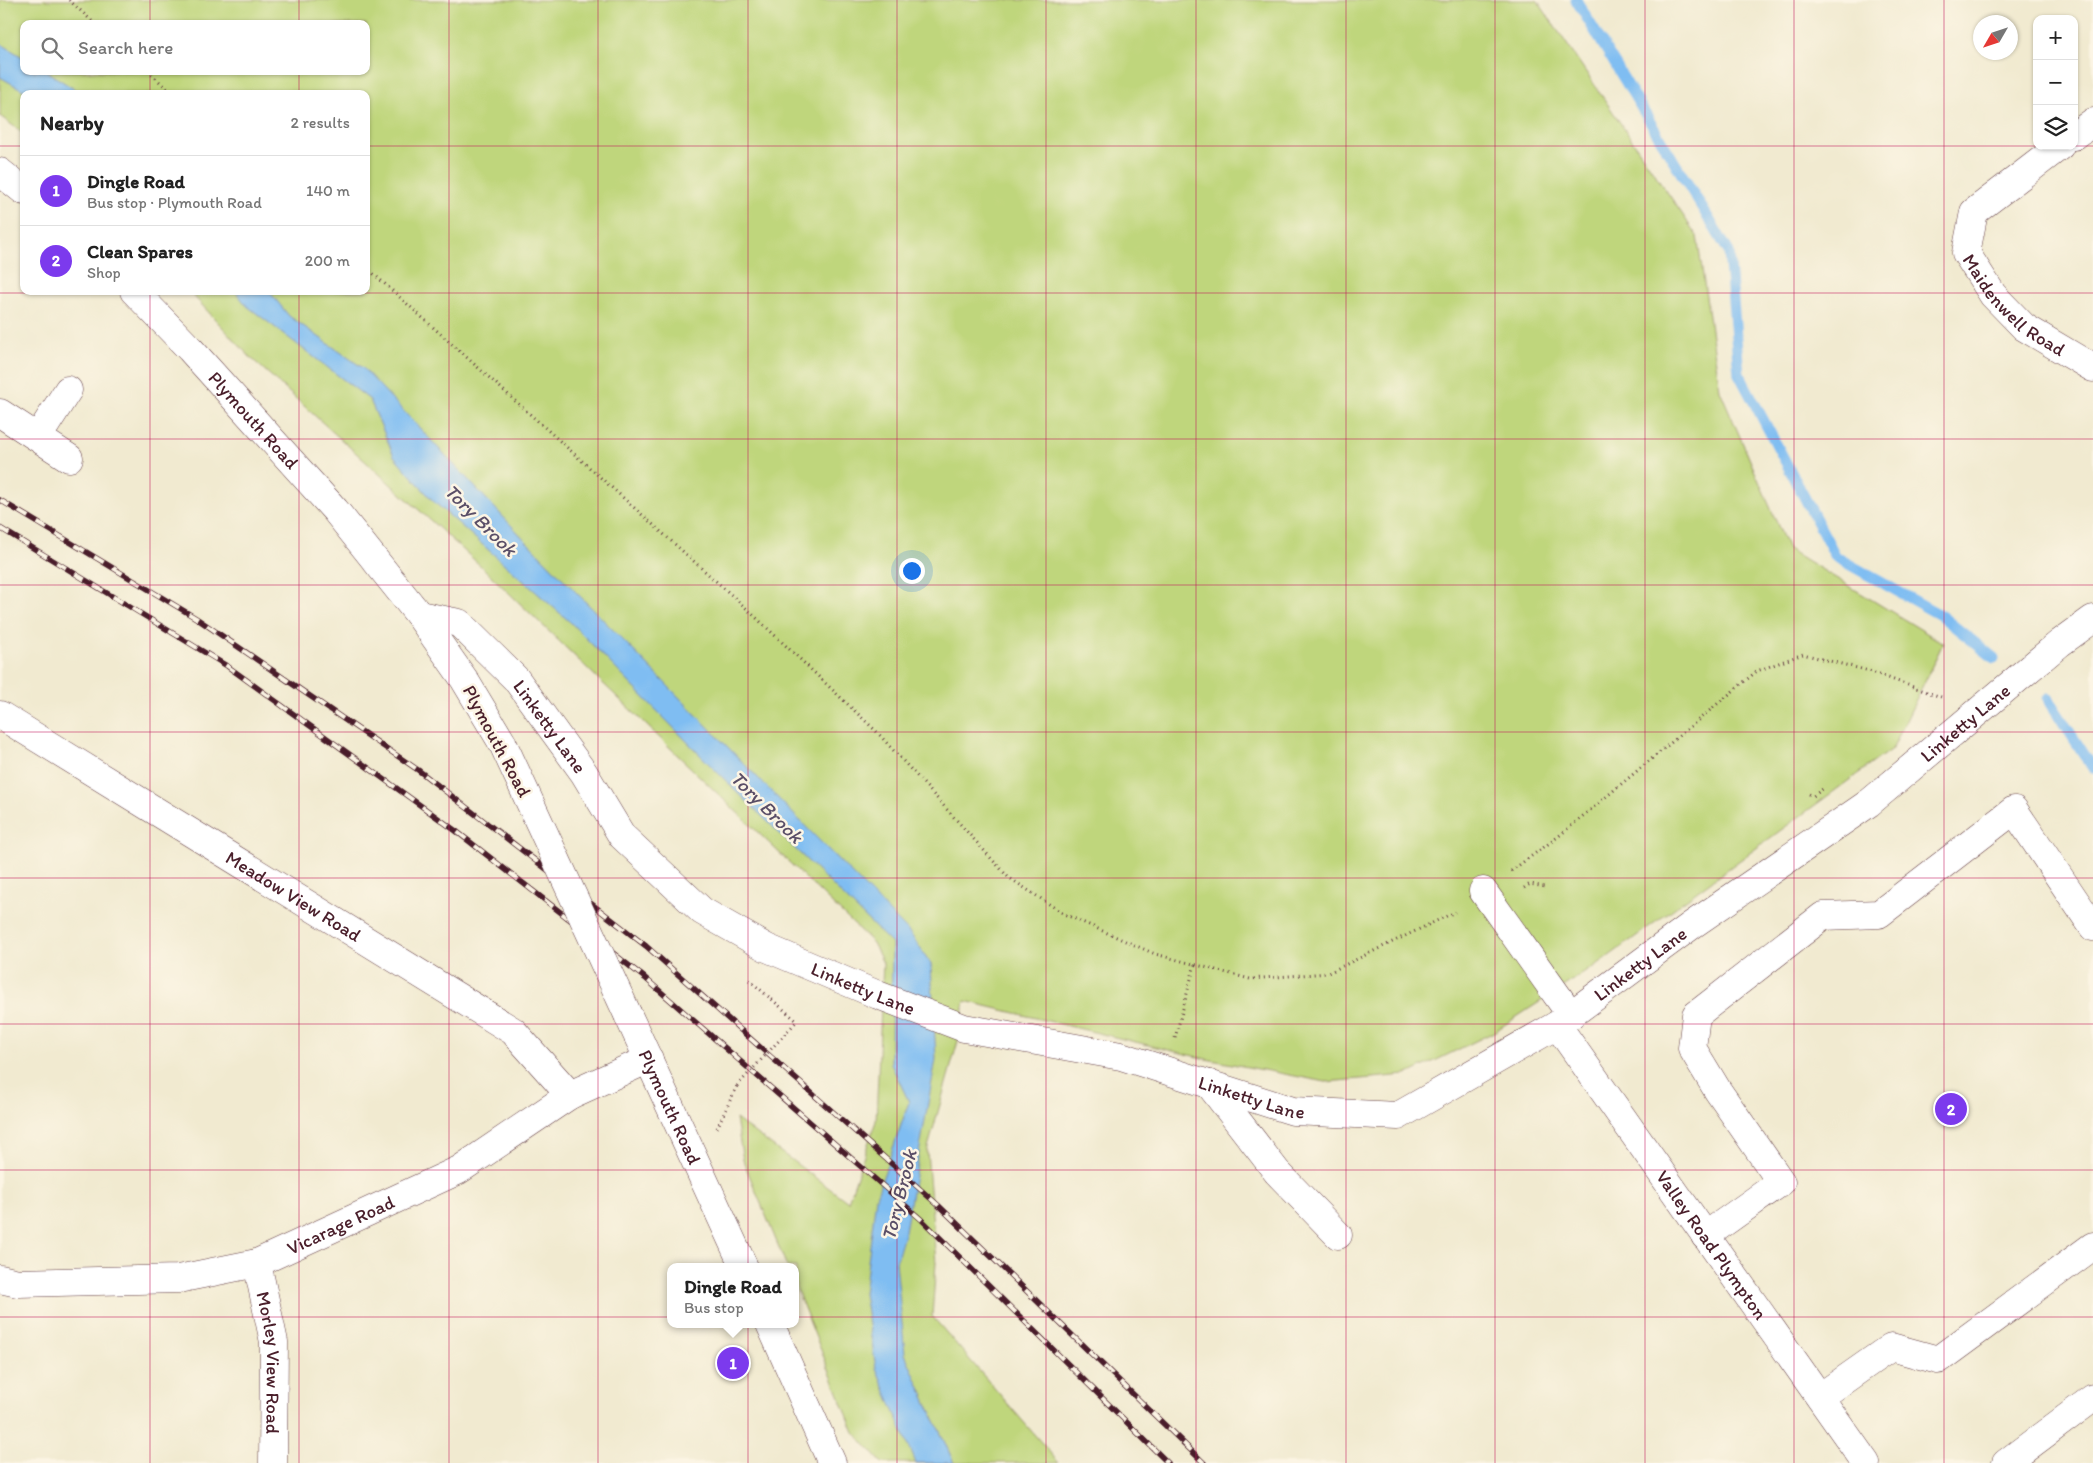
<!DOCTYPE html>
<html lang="en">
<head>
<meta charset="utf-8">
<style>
	:root { --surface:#fff; --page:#f6f6f6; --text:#222; --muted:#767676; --line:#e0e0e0; --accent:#7c3aed }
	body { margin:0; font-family:Itim,sans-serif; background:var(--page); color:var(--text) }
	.controls { position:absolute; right:15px; top:15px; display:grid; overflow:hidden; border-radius:10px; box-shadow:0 1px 4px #0004 }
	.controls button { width:45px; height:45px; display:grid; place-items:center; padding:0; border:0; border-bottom:1px solid var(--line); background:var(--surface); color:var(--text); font:25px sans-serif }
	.compass { position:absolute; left:1973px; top:15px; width:45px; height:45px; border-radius:50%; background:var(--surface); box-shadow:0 1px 4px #0004; rotate:231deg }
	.you { position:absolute; left:911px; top:570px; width:18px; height:18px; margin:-12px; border:4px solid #fff; border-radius:50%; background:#1a73e8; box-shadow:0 0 0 8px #1a73e833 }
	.badge { display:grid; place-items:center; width:32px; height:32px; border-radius:50%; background:var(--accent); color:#fff; font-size:16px; font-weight:700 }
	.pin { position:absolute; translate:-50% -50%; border:2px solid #fff; box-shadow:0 1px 5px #0006 }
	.popup { position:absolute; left:667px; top:1263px; width:132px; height:65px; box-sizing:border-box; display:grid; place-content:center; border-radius:10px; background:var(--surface); filter:drop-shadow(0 1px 4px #0005); font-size:16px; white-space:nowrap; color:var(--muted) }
	.popup b { font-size:19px; color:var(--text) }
	.popup::after { content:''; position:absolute; left:50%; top:100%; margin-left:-10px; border:10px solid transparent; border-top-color:var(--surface) }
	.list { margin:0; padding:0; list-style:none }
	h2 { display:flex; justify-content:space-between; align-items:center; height:65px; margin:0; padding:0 20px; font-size:21px }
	h2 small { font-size:16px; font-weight:400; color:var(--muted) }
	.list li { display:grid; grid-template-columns:32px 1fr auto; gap:15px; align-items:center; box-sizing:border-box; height:70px; padding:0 20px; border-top:1px solid var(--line) }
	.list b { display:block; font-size:19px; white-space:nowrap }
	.list p { margin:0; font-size:16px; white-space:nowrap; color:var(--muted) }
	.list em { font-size:16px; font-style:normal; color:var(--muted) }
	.icon { flex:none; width:28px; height:28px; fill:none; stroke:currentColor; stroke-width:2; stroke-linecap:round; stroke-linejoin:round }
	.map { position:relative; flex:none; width:2093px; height:1463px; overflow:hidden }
	.search { position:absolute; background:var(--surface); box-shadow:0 1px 4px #0004; left:20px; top:20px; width:350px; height:55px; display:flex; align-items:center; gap:12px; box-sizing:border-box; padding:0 18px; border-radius:10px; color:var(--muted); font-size:19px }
	.panel { position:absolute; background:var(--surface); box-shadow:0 1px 4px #0004; left:20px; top:90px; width:350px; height:205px; border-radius:10px }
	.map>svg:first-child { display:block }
	.green { fill:#bfd67b; stroke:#847a53; fill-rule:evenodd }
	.water { fill:#7fbdf2; stroke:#646e8e }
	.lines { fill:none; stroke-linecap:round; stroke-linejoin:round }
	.stream { stroke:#7fbdf2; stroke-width:11 }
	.minor-casing { stroke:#633d44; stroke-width:29 }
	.major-casing { stroke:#633d44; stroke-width:29 }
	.path { stroke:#633d44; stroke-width:3; stroke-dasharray:1 4; stroke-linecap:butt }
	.minor { stroke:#fff; stroke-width:28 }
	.major { stroke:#fff; stroke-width:28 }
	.rail-casing { stroke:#4a1f2b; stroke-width:5.5 }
	.rail { stroke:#fcf5e5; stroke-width:4; stroke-dasharray:11; stroke-linecap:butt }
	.major-bridge-casing { stroke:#633d44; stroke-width:29; stroke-linecap:butt }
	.path-bridge { stroke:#633d44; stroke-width:3; stroke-dasharray:1 4; stroke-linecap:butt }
	.major-bridge { stroke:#fff; stroke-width:28 }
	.grid { fill:none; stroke:#c2185b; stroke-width:1; stroke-opacity:0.55 }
	.labels { text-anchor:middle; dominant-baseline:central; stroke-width:5; stroke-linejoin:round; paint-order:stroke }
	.street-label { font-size:19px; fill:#4a1f2b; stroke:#fcf5e5 }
	.water-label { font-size:20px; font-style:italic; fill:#5a4e67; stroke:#fcf5e5 }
</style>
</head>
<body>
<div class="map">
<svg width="2093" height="1463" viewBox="0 0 2093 1463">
	<rect width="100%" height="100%" fill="#fcf5e5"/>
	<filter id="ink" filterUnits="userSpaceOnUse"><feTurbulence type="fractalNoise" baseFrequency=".02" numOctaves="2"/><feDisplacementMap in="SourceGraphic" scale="10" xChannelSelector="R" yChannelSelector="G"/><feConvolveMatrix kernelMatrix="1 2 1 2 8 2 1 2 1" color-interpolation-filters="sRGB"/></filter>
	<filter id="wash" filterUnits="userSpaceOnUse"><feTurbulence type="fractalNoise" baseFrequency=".0096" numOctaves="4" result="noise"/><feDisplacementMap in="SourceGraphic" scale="20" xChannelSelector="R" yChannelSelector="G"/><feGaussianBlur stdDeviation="1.12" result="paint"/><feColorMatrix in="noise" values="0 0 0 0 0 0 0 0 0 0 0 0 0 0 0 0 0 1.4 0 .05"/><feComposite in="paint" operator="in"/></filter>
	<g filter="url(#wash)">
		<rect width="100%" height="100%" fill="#f1ead0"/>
		<!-- green -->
		<path class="green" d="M 0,0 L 1537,0 L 1697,236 L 1720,390 L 1788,549 L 1943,643 L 1893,748 L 1601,962 L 1492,1033 L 1406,1075 L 1326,1082 L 1206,1059 L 965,1001 L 958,1041 L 927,1151 L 936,1263 L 932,1316 L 1059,1463 L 882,1463 L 854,1432 L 796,1288 L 796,1267 L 787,1267 L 743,1160 L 736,1119 L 848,1202 L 876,1121 L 883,963 L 873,943 L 482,567 L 250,357 L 189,291 L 366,291 L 366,94 L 24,94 L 24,134 L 0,116 ZM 24,24 L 366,24 L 366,71 L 24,71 Z"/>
		<!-- water -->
		<g class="water">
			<polygon points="0,43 24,58 24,71 46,71 82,94 30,94 0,77"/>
			<polygon points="235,291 269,291 289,316 363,368 525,540 909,932 931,964 936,1059 905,1231 896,1262 905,1354 954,1463 916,1463 876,1368 864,1294 876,1197 909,1102 891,1064 892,944 713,768 570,622 433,501 394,456 370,400 247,306"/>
		</g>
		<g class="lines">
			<!-- stream -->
			<g class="stream">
				<polyline points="1576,0 1729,252 1739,374 1836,557 1940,615 1994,658"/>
				<polyline points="2048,699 2093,768"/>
			</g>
		</g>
	</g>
	<g filter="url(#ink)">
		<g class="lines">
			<defs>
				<g id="minor">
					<polyline points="2074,136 2093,122"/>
					<path id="s1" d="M 2060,146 L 1974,212 L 1966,253 L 1993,295 L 2024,327 L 2093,368"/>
					<polyline points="0,413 69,458"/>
					<polyline points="38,437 68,390"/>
					<path id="s2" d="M 419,615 L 459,623 L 516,679 L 584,773 L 622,836 L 702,911 L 767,948 L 878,995 L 964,1028 L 1121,1056 L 1293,1111 L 1398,1116 L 1557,1025 L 1692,925 L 1869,803 L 2060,643 L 2093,619"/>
					<path id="s3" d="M 0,715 L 513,1031 L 570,1095"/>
					<polyline points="1483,891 1571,1015"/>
					<path id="s4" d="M 1557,1025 L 1866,1463"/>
					<polyline points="1209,1084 1277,1172 1338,1235"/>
					<polyline points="1705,1236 1781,1182 1718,1091 1692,1048 1696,1015 1823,916 1879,914 2014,810 2093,927"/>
					<path id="s5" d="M 257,1263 L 274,1342 L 273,1463"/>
					<path id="s6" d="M 0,1279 L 18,1283 L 178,1279 L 257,1263 L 459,1170 L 570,1095 L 649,1059"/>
					<polyline points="1820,1397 1891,1347 1938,1360 2093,1246"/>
					<polyline points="2006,1463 2093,1398"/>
				</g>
				<g id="major">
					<polyline points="0,172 24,191"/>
					<path id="s7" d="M 134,291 L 190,349 L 335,510 L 419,615 L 464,679 L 503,744"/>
					<path id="s8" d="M 628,1015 L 744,1267"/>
					<polyline points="770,1324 832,1463"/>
				</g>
			</defs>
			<!-- minor casing -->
			<use href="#minor" class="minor-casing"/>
			<!-- major casing -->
			<use href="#major" class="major-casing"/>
			<!-- path -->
			<g class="path">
				<polyline points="69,0 95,24"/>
				<polyline points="148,71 173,94"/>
				<polyline points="366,267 747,609 876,731 1008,877 1064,914 1155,954 1250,979 1328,973 1455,912"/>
				<polyline points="1809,794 1813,796 1824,788"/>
				<polyline points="1511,871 1559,836 1757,671 1803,654 1869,671 1941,697"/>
				<polyline points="1524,888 1530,884 1544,887"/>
				<polyline points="749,980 797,1021"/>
				<polyline points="1175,1038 1195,964"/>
				<polyline points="717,1128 737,1086"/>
			</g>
			<!-- minor -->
			<use href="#minor" class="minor"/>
			<!-- major -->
			<use href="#major" class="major"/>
			<defs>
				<g id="rail">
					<polyline points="0,500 196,618 418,770 646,946 938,1205 1204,1463"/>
					<polyline points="0,528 227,666 456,831 645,978 922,1220 1168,1463"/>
				</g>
			</defs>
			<!-- rail casing -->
			<use href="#rail" class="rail-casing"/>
			<!-- rail -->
			<use href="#rail" class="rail"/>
			<defs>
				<polyline id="major-bridge" points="503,744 628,1015"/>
			</defs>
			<!-- major-bridge casing -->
			<use href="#major-bridge" class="major-bridge-casing"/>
			<!-- path-bridge -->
			<polyline class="path-bridge" points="737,1086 797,1021"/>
			<!-- major-bridge -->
			<use href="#major-bridge" class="major-bridge"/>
		</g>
	</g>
	<!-- grid -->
	<path class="grid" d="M 150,0 L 150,24M 299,0 L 299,24M 449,0 L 449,1463M 598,0 L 598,1463M 748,0 L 748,1463M 897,0 L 897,1463M 1046,0 L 1046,1463M 1196,0 L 1196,1463M 1346,0 L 1346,1463M 1495,0 L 1495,1463M 1645,0 L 1645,1463M 1794,0 L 1794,1463M 1944,0 L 1944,1463M 150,71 L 150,94M 299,71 L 299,94M 0,146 L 24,146M 366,146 L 2093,146M 150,291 L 150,1463M 299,291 L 299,1463M 0,293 L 2093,293M 0,439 L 2093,439M 0,585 L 2093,585M 0,732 L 2093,732M 0,878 L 2093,878M 0,1024 L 2093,1024M 0,1170 L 2093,1170M 0,1317 L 2093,1317"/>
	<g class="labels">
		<!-- street labels -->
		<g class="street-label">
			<text stroke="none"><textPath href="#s1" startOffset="222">Maidenwell Road</textPath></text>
			<text stroke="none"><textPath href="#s7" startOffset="176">Plymouth Road</textPath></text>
			<text stroke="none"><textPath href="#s2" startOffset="1844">Linketty Lane</textPath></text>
			<text stroke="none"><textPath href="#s2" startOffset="179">Linketty Lane</textPath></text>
			<text transform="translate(497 741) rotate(62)">Plymouth Road</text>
			<text stroke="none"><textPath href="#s3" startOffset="345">Meadow View Road</textPath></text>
			<text stroke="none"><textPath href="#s2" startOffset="1439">Linketty Lane</textPath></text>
			<text stroke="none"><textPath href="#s2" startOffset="599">Linketty Lane</textPath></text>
			<text stroke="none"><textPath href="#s2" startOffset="1004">Linketty Lane</textPath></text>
			<text stroke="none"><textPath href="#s8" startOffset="101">Plymouth Road</textPath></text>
			<text stroke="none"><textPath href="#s6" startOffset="351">Vicarage Road</textPath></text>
			<text stroke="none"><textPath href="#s4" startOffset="269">Valley Road Plympton</textPath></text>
			<text stroke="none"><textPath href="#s5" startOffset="101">Morley View Road</textPath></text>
		</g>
		<!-- water labels -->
		<g class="water-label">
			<text transform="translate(481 520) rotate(45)">Tory Brook</text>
			<text transform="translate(767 807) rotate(45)">Tory Brook</text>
			<text transform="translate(899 1195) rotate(-76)">Tory Brook</text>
		</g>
	</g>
</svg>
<div class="controls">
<button>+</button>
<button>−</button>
<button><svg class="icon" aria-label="layers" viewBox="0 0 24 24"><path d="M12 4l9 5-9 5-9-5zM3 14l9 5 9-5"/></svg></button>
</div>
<svg class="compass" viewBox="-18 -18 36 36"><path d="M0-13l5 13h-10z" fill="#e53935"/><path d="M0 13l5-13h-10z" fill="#767676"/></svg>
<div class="you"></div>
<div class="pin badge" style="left:733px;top:1363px">1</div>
<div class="popup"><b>Dingle Road</b>Bus stop</div>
<div class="pin badge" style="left:1951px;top:1109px">2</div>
<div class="search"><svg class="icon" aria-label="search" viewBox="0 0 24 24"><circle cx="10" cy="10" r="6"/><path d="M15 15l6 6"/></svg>Search here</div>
<section class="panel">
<h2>Nearby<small>2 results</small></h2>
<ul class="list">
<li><span class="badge">1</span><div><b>Dingle Road</b><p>Bus stop · Plymouth Road</p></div><em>140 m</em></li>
<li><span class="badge">2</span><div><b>Clean Spares</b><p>Shop</p></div><em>200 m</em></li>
</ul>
</section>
</div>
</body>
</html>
